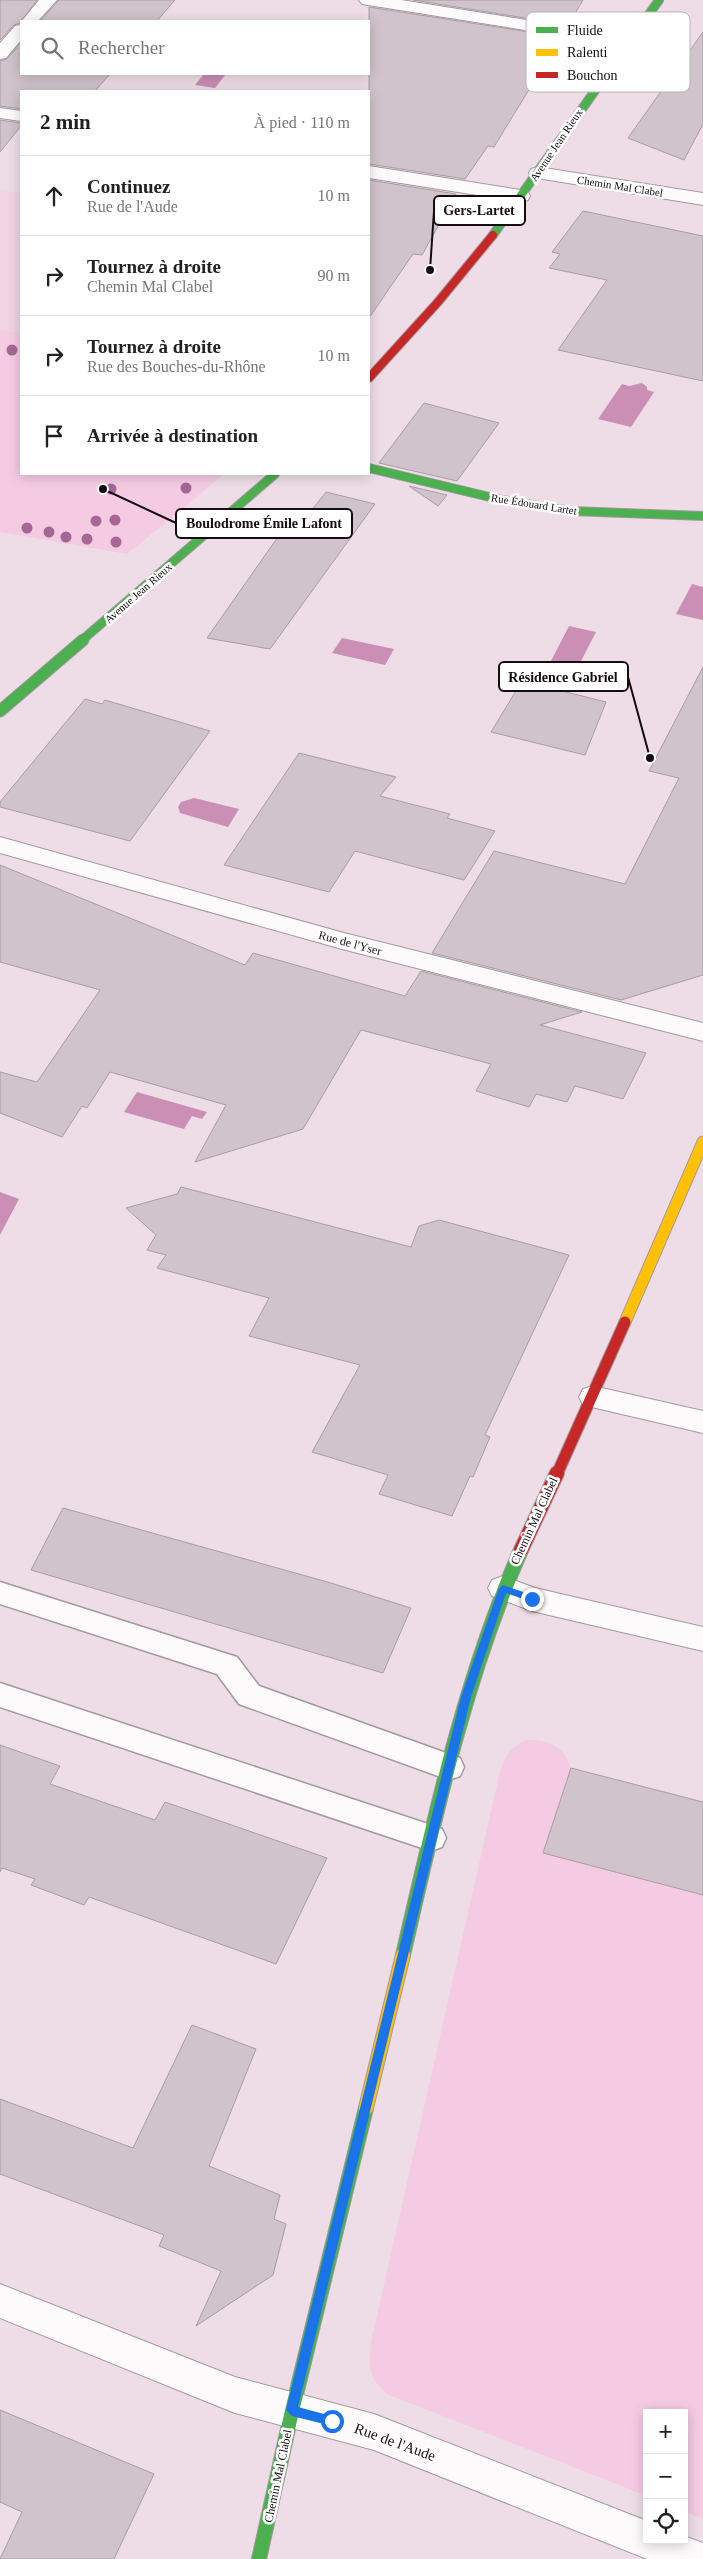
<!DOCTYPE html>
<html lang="fr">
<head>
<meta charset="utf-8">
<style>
	:root { --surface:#fff; --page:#f2f2f2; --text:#202124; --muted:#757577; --line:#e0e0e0 }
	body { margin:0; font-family:Georgia,serif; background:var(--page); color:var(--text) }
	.controls { position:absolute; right:15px; bottom:15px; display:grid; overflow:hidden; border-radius:0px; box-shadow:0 2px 12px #0003 }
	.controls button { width:45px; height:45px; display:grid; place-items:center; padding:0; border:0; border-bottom:1px solid var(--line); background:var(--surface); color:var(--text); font:25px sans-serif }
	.stop { position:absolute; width:15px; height:15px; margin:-11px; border:4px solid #1a73e8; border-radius:50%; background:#fff }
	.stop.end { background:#1a73e8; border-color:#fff; box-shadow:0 1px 5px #0008 }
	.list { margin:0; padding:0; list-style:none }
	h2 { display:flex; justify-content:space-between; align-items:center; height:65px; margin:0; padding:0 20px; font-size:21px }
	h2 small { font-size:16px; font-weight:400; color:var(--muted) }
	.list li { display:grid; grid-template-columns:32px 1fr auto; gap:15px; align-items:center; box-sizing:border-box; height:80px; padding:0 20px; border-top:1px solid var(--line) }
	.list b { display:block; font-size:19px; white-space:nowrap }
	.list p { margin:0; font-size:16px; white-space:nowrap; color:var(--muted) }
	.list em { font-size:16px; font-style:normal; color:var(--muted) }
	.icon { flex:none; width:28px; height:28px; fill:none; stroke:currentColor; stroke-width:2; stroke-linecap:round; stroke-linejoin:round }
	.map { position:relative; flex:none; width:703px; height:2559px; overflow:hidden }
	.search { position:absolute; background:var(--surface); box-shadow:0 2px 12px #0003; left:20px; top:20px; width:350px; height:55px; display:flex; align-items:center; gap:12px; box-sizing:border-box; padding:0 18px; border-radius:0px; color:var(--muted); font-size:19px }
	.panel { position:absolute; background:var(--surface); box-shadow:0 2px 12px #0003; left:20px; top:90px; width:350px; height:385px; border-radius:0px }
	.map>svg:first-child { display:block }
	.built { fill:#f0d4e4 }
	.green { fill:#f4cbe3 }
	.water { fill:#cb8eb5 }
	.building { fill:#d0c3cb; stroke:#a99ca4 }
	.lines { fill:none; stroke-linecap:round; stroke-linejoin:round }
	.lane-casing { stroke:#a4989f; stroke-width:3 }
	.street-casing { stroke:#a4989f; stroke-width:2 }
	.fast-far2-casing { stroke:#a4989f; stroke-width:10 }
	.fast-far1-casing { stroke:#a4989f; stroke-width:13 }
	.fast-casing { stroke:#a4989f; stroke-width:16 }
	.slow-far1-casing { stroke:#a4989f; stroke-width:13 }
	.slow-casing { stroke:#a4989f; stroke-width:16 }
	.jam-far2-casing { stroke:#a4989f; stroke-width:10 }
	.jam-far1-casing { stroke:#a4989f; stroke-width:13 }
	.jam-casing { stroke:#a4989f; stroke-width:16 }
	.lane { fill:#fcfafb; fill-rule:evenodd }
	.street { fill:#fcfafb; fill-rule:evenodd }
	.fast-far2 { stroke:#4caf50; stroke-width:8 }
	.fast-far1 { stroke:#4caf50; stroke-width:11 }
	.fast { stroke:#4caf50; stroke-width:14 }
	.slow-far1 { stroke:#ffc107; stroke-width:11 }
	.slow { stroke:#ffc107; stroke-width:14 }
	.jam-far2 { stroke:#c62828; stroke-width:8 }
	.jam-far1 { stroke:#c62828; stroke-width:11 }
	.jam { stroke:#c62828; stroke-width:14 }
	.tree { fill:#a66795 }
	.route { fill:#1a73e8 }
	.labels { text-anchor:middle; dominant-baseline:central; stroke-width:5; stroke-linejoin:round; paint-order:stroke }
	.far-street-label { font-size:11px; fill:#150c12; stroke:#fff }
	.street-label { font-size:12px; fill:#150c12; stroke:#fff }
	.near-street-label { font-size:15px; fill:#150c12; stroke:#fff }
	.key { fill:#fff; stroke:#b9b6b8; stroke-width:1 }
	.key-label { font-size:14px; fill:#150c12 }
	.leader { fill:none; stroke:#150c12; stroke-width:2 }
	.callout-dot { fill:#150c12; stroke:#fff; stroke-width:2 }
	.callout { fill:#fff; stroke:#150c12; stroke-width:2 }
	.callout-label { font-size:14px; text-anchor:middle; font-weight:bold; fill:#150c12 }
</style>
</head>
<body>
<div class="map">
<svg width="703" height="2559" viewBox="0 0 703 2559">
	<rect width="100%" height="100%" fill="#eedde7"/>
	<!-- built -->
	<polygon class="built" points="0,190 21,193 21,334 0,330"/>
	<!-- green -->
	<g class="green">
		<polygon points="0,330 21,334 21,474 223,474 190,503 127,554 0,532"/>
		<path d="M 526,1740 C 548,1740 564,1745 571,1768 L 543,1853 L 703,1895 L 703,2519 L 684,2511 L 684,2413 L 647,2413 L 647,2496 L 389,2395 C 367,2378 369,2367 371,2342 L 500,1771 C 505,1755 510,1748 526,1740 Z"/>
	</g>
	<!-- water -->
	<g class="water">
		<polygon points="204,74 226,74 215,88 195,85"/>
		<polygon points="642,383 647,387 647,390 654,392 631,427 598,419 622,384 629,386"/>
		<polygon points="692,584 703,587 703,620 676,614"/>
		<polygon points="569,626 596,632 578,667 551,661"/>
		<polygon points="342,638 394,649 385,665 332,653"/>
		<polygon points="194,798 239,809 228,827 180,813 178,807 181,802"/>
		<polygon points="137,1092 207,1112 202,1119 192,1116 184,1129 124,1112"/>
		<polygon points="0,1192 19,1199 0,1235"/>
	</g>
	<!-- building -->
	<g class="building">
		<polygon points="0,0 37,0 20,23 14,25 0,40"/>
		<polygon points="59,0 175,0 157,21 40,21"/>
		<polygon points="413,0 583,0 568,25"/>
		<polygon points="369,7 561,37 494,147 488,146 465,179 369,164"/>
		<polygon points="703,32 703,124 684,160 628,138"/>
		<polygon points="21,43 21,74 110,74 95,91 21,91 21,109 0,106 0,61 7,59"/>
		<polygon points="0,120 21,123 21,126 0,152"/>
		<polygon points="369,180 456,194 422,255 413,254 369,318"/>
		<polygon points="583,211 703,236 703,381 558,350 607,280 549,268 560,254 552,252"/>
		<polygon points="424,403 499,423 457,481 379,463"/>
		<polygon points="409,486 447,495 438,506"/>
		<polygon points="326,492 375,504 270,649 207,638 280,534 291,536"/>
		<polygon points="703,667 703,975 621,1000 432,953 494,851 625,884 679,778 649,771"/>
		<polygon points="522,681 606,702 585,755 491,732"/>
		<polygon points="85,699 102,704 105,700 210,731 130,841 0,807 0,802"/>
		<polygon points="299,753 396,777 380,796 450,814 447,818 495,831 464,880 355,851 329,892 224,865"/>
		<polygon points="0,865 245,965 253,953 405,996 421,971 582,1012 540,1025 646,1053 623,1099 575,1086 567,1102 536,1094 529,1107 476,1091 491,1064 361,1030 303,1129 195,1162 226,1105 110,1072 87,1108 82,1106 62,1137 0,1113 0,1072 37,1082 100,990 0,962"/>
		<polygon points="181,1187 411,1247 419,1226 439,1220 569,1255 485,1435 490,1437 473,1477 470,1476 452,1516 379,1494 388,1475 312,1452 360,1365 249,1336 269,1298 157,1268 166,1255 147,1250 156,1235 126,1208 177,1194"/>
		<polygon points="63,1508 331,1583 411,1608 383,1673 31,1570"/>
		<polygon points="0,1745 60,1766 50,1784 155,1820 165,1802 327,1858 276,1964 89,1897 84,1905 31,1885 35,1879 2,1868 0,1872"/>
		<polygon points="571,1768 703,1802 703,1895 543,1853"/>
		<polygon points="192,2025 256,2049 209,2166 280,2195 274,2219 286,2224 273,2275 196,2326 221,2271 159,2246 164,2235 0,2174 0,2099 133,2148"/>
		<polygon points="0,2410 154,2474 114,2559 0,2559 22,2512 0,2502"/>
	</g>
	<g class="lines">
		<defs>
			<g id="lane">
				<polygon points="0,1582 237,1657 259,1686 460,1758 464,1767 460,1776 449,1780 239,1704 217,1674 0,1604"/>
				<polygon points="0,1683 431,1825 442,1829 446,1838 442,1847 431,1851 0,1707"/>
			</g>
			<g id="street">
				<polygon points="39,0 57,0 38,21 21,22"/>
				<polygon points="359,0 401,0 627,36 633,37 636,41 633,45 627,46 368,5 362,4"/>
				<polygon points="21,25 21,40 6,58 0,59 0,43 15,26"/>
				<polygon points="0,108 21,111 21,121 0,118"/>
				<polygon points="369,166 521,190 528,192 530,196 528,200 521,202 369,178"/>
				<polygon points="538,167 703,193 703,205 531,177 529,173 531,169"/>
				<polygon points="0,837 344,933 703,1023 703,1041 342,949 0,853"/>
				<polygon points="593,1386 703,1411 703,1433 583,1405 579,1397 583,1389"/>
				<polygon points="503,1576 535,1588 703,1627 703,1651 532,1611 492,1596 488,1588 492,1580"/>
				<polygon points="0,2284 235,2377 374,2414 647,2521 647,2540 684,2540 684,2536 703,2543 703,2559 647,2559 374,2450 235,2413 0,2318"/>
			</g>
			<g id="fast-far2">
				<polyline points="493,235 659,0"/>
				<polyline points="369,468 502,500 571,511 703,516"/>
				<polyline points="81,641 275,474"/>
			</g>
			<polyline id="fast-far1" points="0,711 83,640"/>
			<g id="fast">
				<path d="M 403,1955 C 435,1817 464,1680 521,1550"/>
				<polyline points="259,2559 292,2411 366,2108"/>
			</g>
			<polyline id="slow-far1" points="625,1322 703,1142"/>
			<polyline id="slow" points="366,2108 403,1955"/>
			<polyline id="jam-far2" points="369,378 438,302 493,235"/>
			<polyline id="jam-far1" points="557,1474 625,1322"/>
			<polyline id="jam" points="521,1550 557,1473"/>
		</defs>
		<!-- lane casing -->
		<use href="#lane" class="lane-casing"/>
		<!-- street casing -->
		<use href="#street" class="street-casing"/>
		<!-- fast-far2 casing -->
		<use href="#fast-far2" class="fast-far2-casing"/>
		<!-- fast-far1 casing -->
		<use href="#fast-far1" class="fast-far1-casing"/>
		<!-- fast casing -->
		<use href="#fast" class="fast-casing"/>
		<!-- slow-far1 casing -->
		<use href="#slow-far1" class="slow-far1-casing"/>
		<!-- slow casing -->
		<use href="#slow" class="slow-casing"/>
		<!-- jam-far2 casing -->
		<use href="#jam-far2" class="jam-far2-casing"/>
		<!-- jam-far1 casing -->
		<use href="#jam-far1" class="jam-far1-casing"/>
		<!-- jam casing -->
		<use href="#jam" class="jam-casing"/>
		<!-- lane -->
		<use href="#lane" class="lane"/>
		<!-- street -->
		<use href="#street" class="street"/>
		<!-- fast-far2 -->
		<use href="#fast-far2" class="fast-far2"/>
		<!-- fast-far1 -->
		<use href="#fast-far1" class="fast-far1"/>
		<!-- fast -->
		<use href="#fast" class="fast"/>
		<!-- slow-far1 -->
		<use href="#slow-far1" class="slow-far1"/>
		<!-- slow -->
		<use href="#slow" class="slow"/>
		<!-- jam-far2 -->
		<use href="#jam-far2" class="jam-far2"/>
		<!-- jam-far1 -->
		<use href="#jam-far1" class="jam-far1"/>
		<!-- jam -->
		<use href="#jam" class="jam"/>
	</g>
	<!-- trees -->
	<g class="tree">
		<circle cx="12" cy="350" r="5.5"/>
		<circle cx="186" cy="488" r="5.5"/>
		<circle cx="111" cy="489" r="5.5"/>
		<circle cx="115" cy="520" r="5.5"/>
		<circle cx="96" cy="521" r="5.5"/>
		<circle cx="27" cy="528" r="5.5"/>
		<circle cx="49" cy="532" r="5.5"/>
		<circle cx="66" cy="537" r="5.5"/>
		<circle cx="87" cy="539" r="5.5"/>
		<circle cx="116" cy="542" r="5.5"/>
	</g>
	<!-- route -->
	<polygon class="route" points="503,1585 535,1596 537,1599 532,1602 506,1593 471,1697 298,2407 335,2417 335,2425 332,2426 292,2416 286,2410 461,1697 499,1588"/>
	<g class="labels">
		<!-- far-street labels -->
		<g class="far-street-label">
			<text transform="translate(556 145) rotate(-56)">Avenue Jean Rieux</text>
			<text transform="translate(620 186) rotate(9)">Chemin Mal Clabel</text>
			<text transform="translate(534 504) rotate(9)">Rue Édouard Lartet</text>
			<text transform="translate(138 593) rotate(-41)">Avenue Jean Rieux</text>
		</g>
		<!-- street labels -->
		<g class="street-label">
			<text transform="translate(350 943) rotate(15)">Rue de l'Yser</text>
			<text transform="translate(534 1521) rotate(-65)">Chemin Mal Clabel</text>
			<text transform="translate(278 2476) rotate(-78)">Chemin Mal Clabel</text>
		</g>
		<!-- near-street labels -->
		<g class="near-street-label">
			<text transform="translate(395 2442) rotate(20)">Rue de l'Aude</text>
		</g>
	</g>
	<!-- legend -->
	<rect x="526" y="12" width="164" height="80" rx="8" class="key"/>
	<rect x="536" y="27" width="22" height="6" fill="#4caf50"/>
	<rect x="536" y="49" width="22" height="7" fill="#ffc107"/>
	<rect x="536" y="72" width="22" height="6" fill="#c62828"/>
	<g class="key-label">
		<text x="567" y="35">Fluide</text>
		<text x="567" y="57">Ralenti</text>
		<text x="567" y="80">Bouchon</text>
	</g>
	<!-- callouts -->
	<path class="leader" d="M430 270L434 211M103 489L176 523M650 758L628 677"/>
	<g class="callout-dot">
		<circle cx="430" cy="270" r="5"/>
		<circle cx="103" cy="489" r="5"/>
		<circle cx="650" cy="758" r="5"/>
	</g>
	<g class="callout">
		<rect x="434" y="196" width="91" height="29" rx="5"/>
		<rect x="176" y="509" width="176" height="29" rx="5"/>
		<rect x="499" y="662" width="129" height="29" rx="5"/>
	</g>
	<g class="callout-label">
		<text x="479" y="215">Gers-Lartet</text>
		<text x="264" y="528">Boulodrome Émile Lafont</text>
		<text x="563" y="682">Résidence Gabriel</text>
	</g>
</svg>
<div class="controls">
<button>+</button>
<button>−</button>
<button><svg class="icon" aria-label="locate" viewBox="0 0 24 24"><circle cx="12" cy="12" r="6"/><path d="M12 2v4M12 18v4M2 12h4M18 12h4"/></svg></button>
</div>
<div class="stop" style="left:332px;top:2421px"></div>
<div class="stop end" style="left:532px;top:1599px"></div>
<div class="search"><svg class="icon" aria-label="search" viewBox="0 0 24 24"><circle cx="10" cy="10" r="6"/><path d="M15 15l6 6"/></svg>Rechercher</div>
<section class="panel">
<h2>2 min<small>À pied · 110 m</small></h2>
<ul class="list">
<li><svg class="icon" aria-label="ahead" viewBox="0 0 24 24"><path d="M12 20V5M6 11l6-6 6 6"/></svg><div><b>Continuez</b><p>Rue de l'Aude</p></div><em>10 m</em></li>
<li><svg class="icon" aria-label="right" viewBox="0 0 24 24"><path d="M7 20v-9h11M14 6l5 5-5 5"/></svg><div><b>Tournez à droite</b><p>Chemin Mal Clabel</p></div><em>90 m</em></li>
<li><svg class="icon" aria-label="right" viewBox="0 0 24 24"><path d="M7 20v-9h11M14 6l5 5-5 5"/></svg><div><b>Tournez à droite</b><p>Rue des Bouches-du-Rhône</p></div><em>10 m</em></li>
<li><svg class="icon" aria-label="arrive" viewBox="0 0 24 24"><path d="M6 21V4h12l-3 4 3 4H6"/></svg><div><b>Arrivée à destination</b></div></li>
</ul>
</section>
</div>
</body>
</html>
